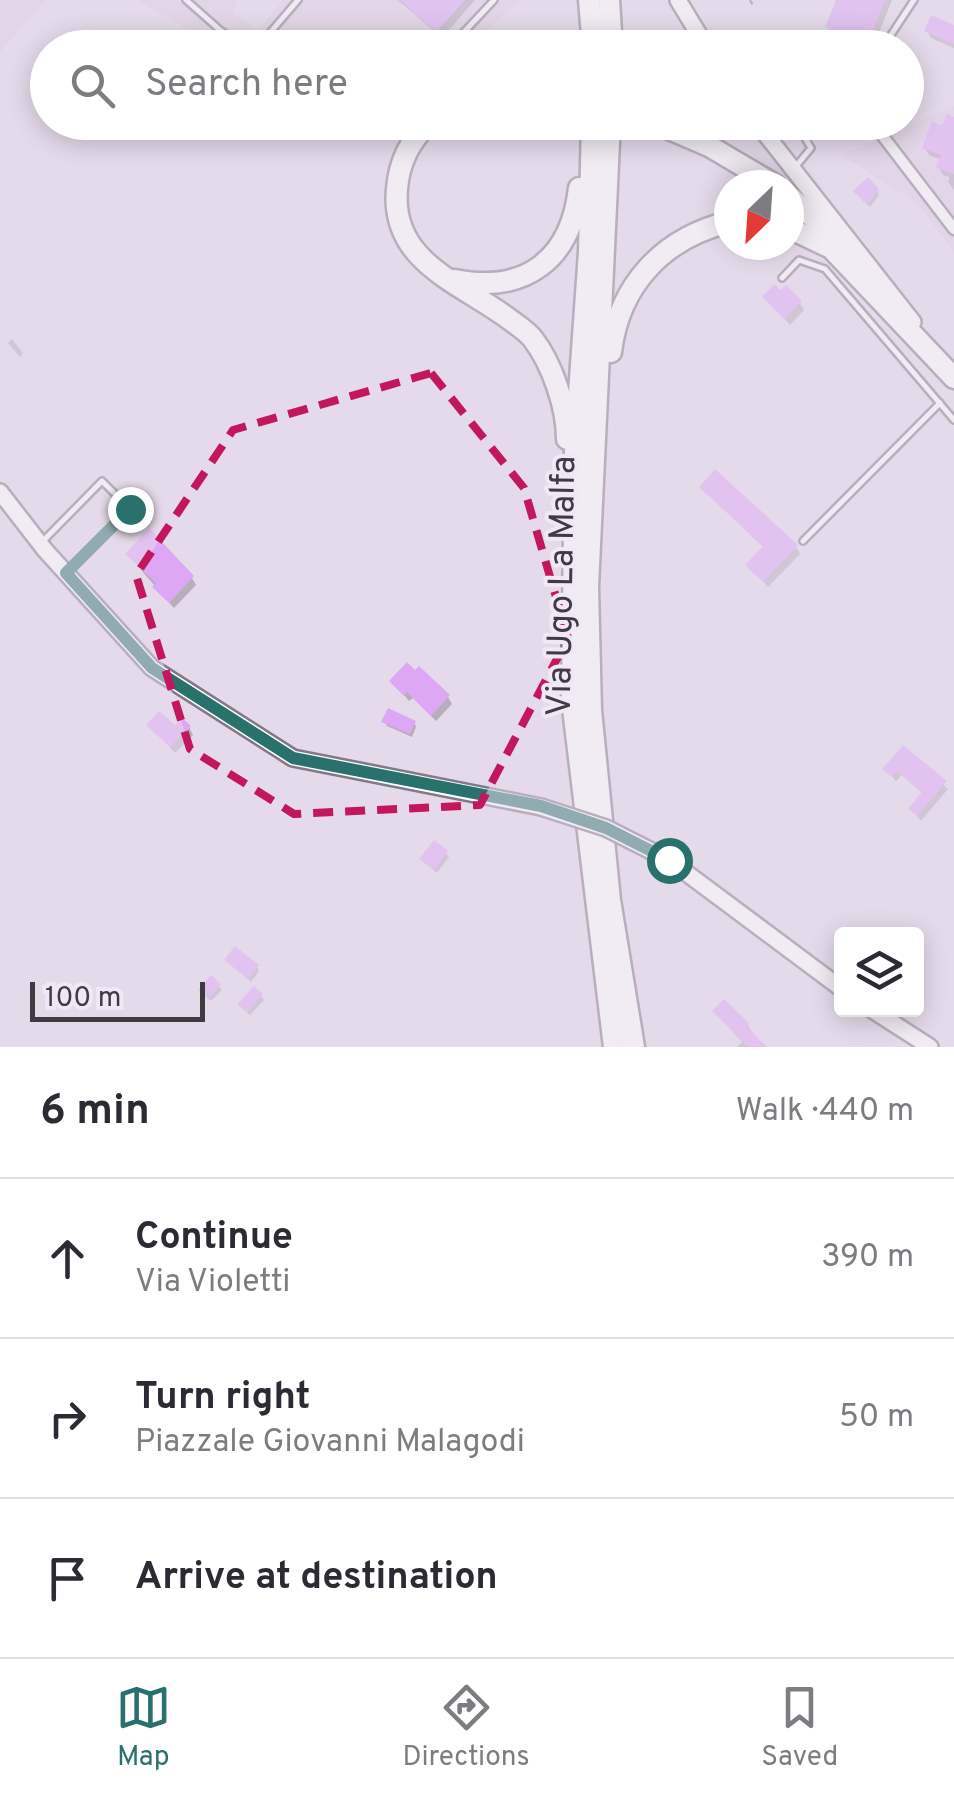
<!DOCTYPE html>
<html lang="en">
<head>
<meta charset="utf-8">
<style>
	:root { --surface:#fff; --page:#f2f2f3; --text:#2b2b33; --muted:#7c7c81; --line:#e1e1e2; --accent:#28716d }
	body { margin:0; font-family:Overpass,sans-serif; background:var(--page); color:var(--text) }
	.controls { position:absolute; right:30px; bottom:30px; display:grid; overflow:hidden; border-radius:10px; box-shadow:0 5px 25px #0003 }
	.controls button { width:90px; height:90px; display:grid; place-items:center; padding:0; border:0; border-bottom:2px solid var(--line); background:var(--surface); color:var(--text); font:50px sans-serif }
	.compass { position:absolute; left:714px; top:170px; width:90px; height:90px; border-radius:50%; background:var(--surface); box-shadow:0 5px 25px #0003; rotate:205deg }
	.scale { position:absolute; left:30px; bottom:25px; width:175px; box-sizing:border-box; padding-left:10px; border:5px solid #3f3b41; border-top:0; font-size:28px; line-height:35px; white-space:nowrap; color:#3f3b41; -webkit-text-stroke:8px #f2e7f7; paint-order:stroke }
	.stop { position:absolute; width:30px; height:30px; margin:-22px; border:8px solid #28716d; border-radius:50%; background:#fff }
	.stop.end { background:#28716d; border-color:#fff; box-shadow:0 2px 10px #0008 }
	.list { margin:0; padding:0; list-style:none }
	h2 { display:flex; justify-content:space-between; align-items:center; height:130px; margin:0; padding:0 40px; font-size:42px }
	h2 small { font-size:32px; font-weight:400; color:var(--muted) }
	.list li { display:grid; grid-template-columns:65px 1fr auto; gap:30px; align-items:center; box-sizing:border-box; height:160px; padding:0 40px; border-top:2px solid var(--line) }
	.list b { display:block; font-size:38px; white-space:nowrap }
	.list p { margin:0; font-size:32px; white-space:nowrap; color:var(--muted) }
	.list em { font-size:32px; font-style:normal; color:var(--muted) }
	.icon { flex:none; width:55px; height:55px; fill:none; stroke:currentColor; stroke-width:2; stroke-linecap:round; stroke-linejoin:round }
	.map { position:relative; flex:none; width:954px; height:1047px; overflow:hidden }
	.search { position:absolute; background:var(--surface); box-shadow:0 5px 25px #0003; left:30px; right:30px; top:30px; height:110px; display:flex; align-items:center; gap:25px; box-sizing:border-box; padding:0 35px; border-radius:55px; color:var(--muted); font-size:38px }
	.sheet { height:610px; background:var(--surface) }
	nav { display:flex; justify-content:space-around; align-items:center; box-sizing:border-box; height:140px; border-top:2px solid var(--line); background:var(--surface); font-size:28px; color:var(--muted) }
	nav a { display:grid; justify-items:center; gap:5px }
	nav .on { color:var(--accent) }
	.map>svg:first-child { display:block }
	.built { fill:#ddcee4 }
	.shadow { fill:#0003 }
	.building { fill:#dda7f5 }
	.lines { fill:none; stroke-linecap:round; stroke-linejoin:round }
	.lane-casing { stroke:#827987; stroke-width:10 }
	.street-casing { stroke:#827987; stroke-width:15 }
	.secondary-casing { stroke:#827987; stroke-width:20 }
	.highway-casing { stroke:#827987; stroke-width:25 }
	.path { stroke:#8f8892; stroke-width:2.5; stroke-dasharray:5 5; stroke-linecap:butt }
	.lane { stroke:#fff; stroke-width:5 }
	.street { stroke:#fff; stroke-width:10 }
	.secondary { stroke:#fff; stroke-width:15 }
	.highway { stroke:#fff; stroke-width:20 }
	.secondary-bridge-casing { stroke:#827987; stroke-width:20; stroke-linecap:butt }
	.secondary-bridge { stroke:#fff; stroke-width:15 }
	.route { stroke:#28716d; stroke-width:12 }
	.marked { fill:none; stroke:#c2185b; stroke-width:8; stroke-dasharray:20 12; stroke-linejoin:round }
	.labels { text-anchor:middle; dominant-baseline:central; stroke-width:8; stroke-linejoin:round; paint-order:stroke }
	.street-label { font-size:35px; fill:#3f3b41; stroke:#f2e7f7 }
</style>
</head>
<body>
<div class="map">
<svg width="954" height="1047" viewBox="0 0 954 1047">
	<rect width="100%" height="100%" fill="#e5daea"/>
	<!-- built -->
	<g class="built">
		<polygon points="0,0 46,0 0,52"/>
		<polygon points="137,0 237,0 233,13 258,30 283,0 519,0 469,48 218,47"/>
		<polygon points="954,106 954,252 917,203 842,155"/>
	</g>
	<!-- shadow -->
	<g class="shadow">
		<polygon points="398,0 475,0 442,38"/>
		<polygon points="838,0 892,0 873,48 853,48 832,35 828,27"/>
		<polygon points="954,27 954,48 931,38 927,31"/>
		<polygon points="954,119 954,190 948,182 950,177 943,175 939,167 942,160 929,155 925,148"/>
		<polygon points="877,191 879,195 870,207 859,196"/>
		<polygon points="781,294 800,303 804,310 790,325 765,297"/>
		<polygon points="12,339 23,353 20,357 8,343"/>
		<polygon points="702,487 796,547 800,554 768,587 748,565 764,548"/>
		<polygon points="128,555 192,578 196,585 174,608"/>
		<polygon points="415,674 448,697 452,704 436,721 413,698 409,701 392,681"/>
		<polygon points="384,721 414,722 416,727 412,737 387,726"/>
		<polygon points="149,725 189,727 193,735 175,753"/>
		<polygon points="903,749 948,789 921,821 911,809 924,795 902,775 896,781 885,769"/>
		<polygon points="446,853 449,857 437,873 422,860"/>
		<polygon points="227,960 257,967 259,971 251,982"/>
		<polygon points="219,986 222,990 211,1001 203,994"/>
		<polygon points="261,995 264,1000 250,1015 243,1009 240,1005"/>
		<polygon points="715,1012 748,1026 762,1047 737,1047 742,1042"/>
	</g>
	<!-- building -->
	<g class="building">
		<polygon points="400,0 465,0 436,32"/>
		<polygon points="836,0 885,0 866,48 839,37 840,33 825,27"/>
		<polygon points="931,15 954,25 954,44 924,31"/>
		<polygon points="947,114 954,117 954,174 936,168 941,155 922,148 932,121 942,125"/>
		<polygon points="868,177 879,189 867,205 853,191"/>
		<polygon points="774,284 781,290 786,285 802,301 784,319 762,297"/>
		<polygon points="715,469 798,545 763,582 745,565 763,546 699,487"/>
		<polygon points="149,528 194,576 169,603 152,587 156,583 125,554"/>
		<polygon points="407,662 415,670 419,666 450,695 431,716 407,692 404,696 389,681"/>
		<polygon points="388,708 416,721 410,734 381,722"/>
		<polygon points="159,711 175,725 182,718 191,726 170,747 146,725"/>
		<polygon points="903,745 947,781 917,816 908,809 922,792 897,771 892,777 882,769"/>
		<polygon points="434,840 448,851 434,870 419,859"/>
		<polygon points="235,946 259,965 248,979 224,960"/>
		<polygon points="211,975 221,984 208,999 198,990"/>
		<polygon points="254,986 263,994 247,1012 237,1004"/>
		<polygon points="724,999 750,1024 747,1027 767,1047 748,1047 712,1011"/>
	</g>
	<g class="lines">
		<defs>
			<g id="lane">
				<polyline points="186,0 220,30 246,48"/>
				<polyline points="257,48 298,0"/>
				<polyline points="449,48 494,0"/>
				<polyline points="874,48 889,38 914,0"/>
				<polyline points="795,122 811,148 797,165"/>
				<polyline points="782,278 799,260 825,269 954,420"/>
				<polyline points="44,540 102,481 130,509 68,571"/>
				<polyline points="803,541 940,403"/>
			</g>
			<polyline id="street" points="872,122 954,229"/>
			<g id="secondary">
				<polyline points="678,0 707,48"/>
				<polyline points="756,122 913,322"/>
				<polyline points="0,492 45,550 152,668 293,758 541,807"/>
				<polyline points="669,860 842,989"/>
				<polyline points="871,1009 930,1047"/>
			</g>
			<g id="highway">
				<polyline points="589,0 593,48"/>
				<polyline points="609,0 612,48"/>
				<path d="M 430,122 C 410,140 399,162 397,189 C 390,262 461,283 509,319 C 517,325 527,331 533,339 C 552,364 567,407 567,439"/>
				<polyline points="592,122 589,252 575,449 572,700 614,1047"/>
				<polyline points="610,122 588,587 591,710 610,900 634,1047"/>
				<polyline points="653,122 709,146 775,185"/>
				<polyline points="789,196 847,248"/>
				<polyline points="789,228 831,248 954,378"/>
				<path d="M 455,280 C 526,294 571,259 579,188"/>
				<path d="M 611,352 C 619,285 663,238 729,222"/>
			</g>
		</defs>
		<!-- lane casing -->
		<use href="#lane" class="lane-casing"/>
		<!-- street casing -->
		<use href="#street" class="street-casing"/>
		<!-- secondary casing -->
		<use href="#secondary" class="secondary-casing"/>
		<!-- highway casing -->
		<use href="#highway" class="highway-casing"/>
		<!-- path -->
		<polyline class="path" points="750,0 753,5"/>
		<!-- lane -->
		<use href="#lane" class="lane"/>
		<!-- street -->
		<use href="#street" class="street"/>
		<!-- secondary -->
		<use href="#secondary" class="secondary"/>
		<!-- highway -->
		<use href="#highway" class="highway"/>
		<defs>
			<polyline id="secondary-bridge" points="541,807 606,828 669,860"/>
		</defs>
		<!-- secondary-bridge casing -->
		<use href="#secondary-bridge" class="secondary-bridge-casing"/>
		<!-- secondary-bridge -->
		<use href="#secondary-bridge" class="secondary-bridge"/>
	</g>
	<g class="lines">
		<!-- route -->
		<polyline class="route" points="130,509 66,573 152,668 293,758 541,806 606,828 669,860"/>
	</g>
	<!-- marked area -->
	<path d="M0 0H954V1047H0ZM 431,373 L 524,488 L 568,638 L 480,805 L 294,814 L 190,749 L 136,575 L 233,430 Z" fill="#e5daea" fill-opacity=".55" fill-rule="evenodd"/>
	<path class="marked" d="M 431,373 L 524,488 L 568,638 L 480,805 L 294,814 L 190,749 L 136,575 L 233,430 Z"/>
	<g class="labels">
		<!-- street labels -->
		<g class="street-label">
			<text transform="translate(563 586) rotate(-89)">Via Ugo La Malfa</text>
		</g>
	</g>
</svg>
<div class="controls">
<button><svg class="icon" aria-label="layers" viewBox="0 0 24 24"><path d="M12 4l9 5-9 5-9-5zM3 14l9 5 9-5"/></svg></button>
</div>
<svg class="compass" viewBox="-18 -18 36 36"><path d="M0-13l5 13h-10z" fill="#e53935"/><path d="M0 13l5-13h-10z" fill="#7c7c81"/></svg>
<div class="scale">100 m</div>
<div class="stop" style="left:669px;top:860px"></div>
<div class="stop end" style="left:130px;top:509px"></div>
<div class="search"><svg class="icon" aria-label="search" viewBox="0 0 24 24"><circle cx="10" cy="10" r="6"/><path d="M15 15l6 6"/></svg>Search here</div>
</div>
<section class="sheet">
<h2>6 min<small>Walk · 440 m</small></h2>
<ul class="list">
<li><svg class="icon" aria-label="ahead" viewBox="0 0 24 24"><path d="M12 20V5M6 11l6-6 6 6"/></svg><div><b>Continue</b><p>Via Violetti</p></div><em>390 m</em></li>
<li><svg class="icon" aria-label="right" viewBox="0 0 24 24"><path d="M7 20v-9h11M14 6l5 5-5 5"/></svg><div><b>Turn right</b><p>Piazzale Giovanni Malagodi</p></div><em>50 m</em></li>
<li><svg class="icon" aria-label="arrive" viewBox="0 0 24 24"><path d="M6 21V4h12l-3 4 3 4H6"/></svg><div><b>Arrive at destination</b></div></li>
</ul>
</section>
<nav>
<a class="on"><svg class="icon" aria-label="map" viewBox="0 0 24 24"><path d="M3 6l6-2 6 2 6-2v14l-6 2-6-2-6 2zM9 4v14M15 6v14"/></svg>Map</a>
<a><svg class="icon" aria-label="directions" viewBox="0 0 24 24"><path d="M12 3l9 9-9 9-9-9zM9 14v-3h6M13 9l2 2-2 2"/></svg>Directions</a>
<a><svg class="icon" aria-label="saved" viewBox="0 0 24 24"><path d="M7 4h10v16l-5-4-5 4z"/></svg>Saved</a>
</nav>
</body>
</html>
